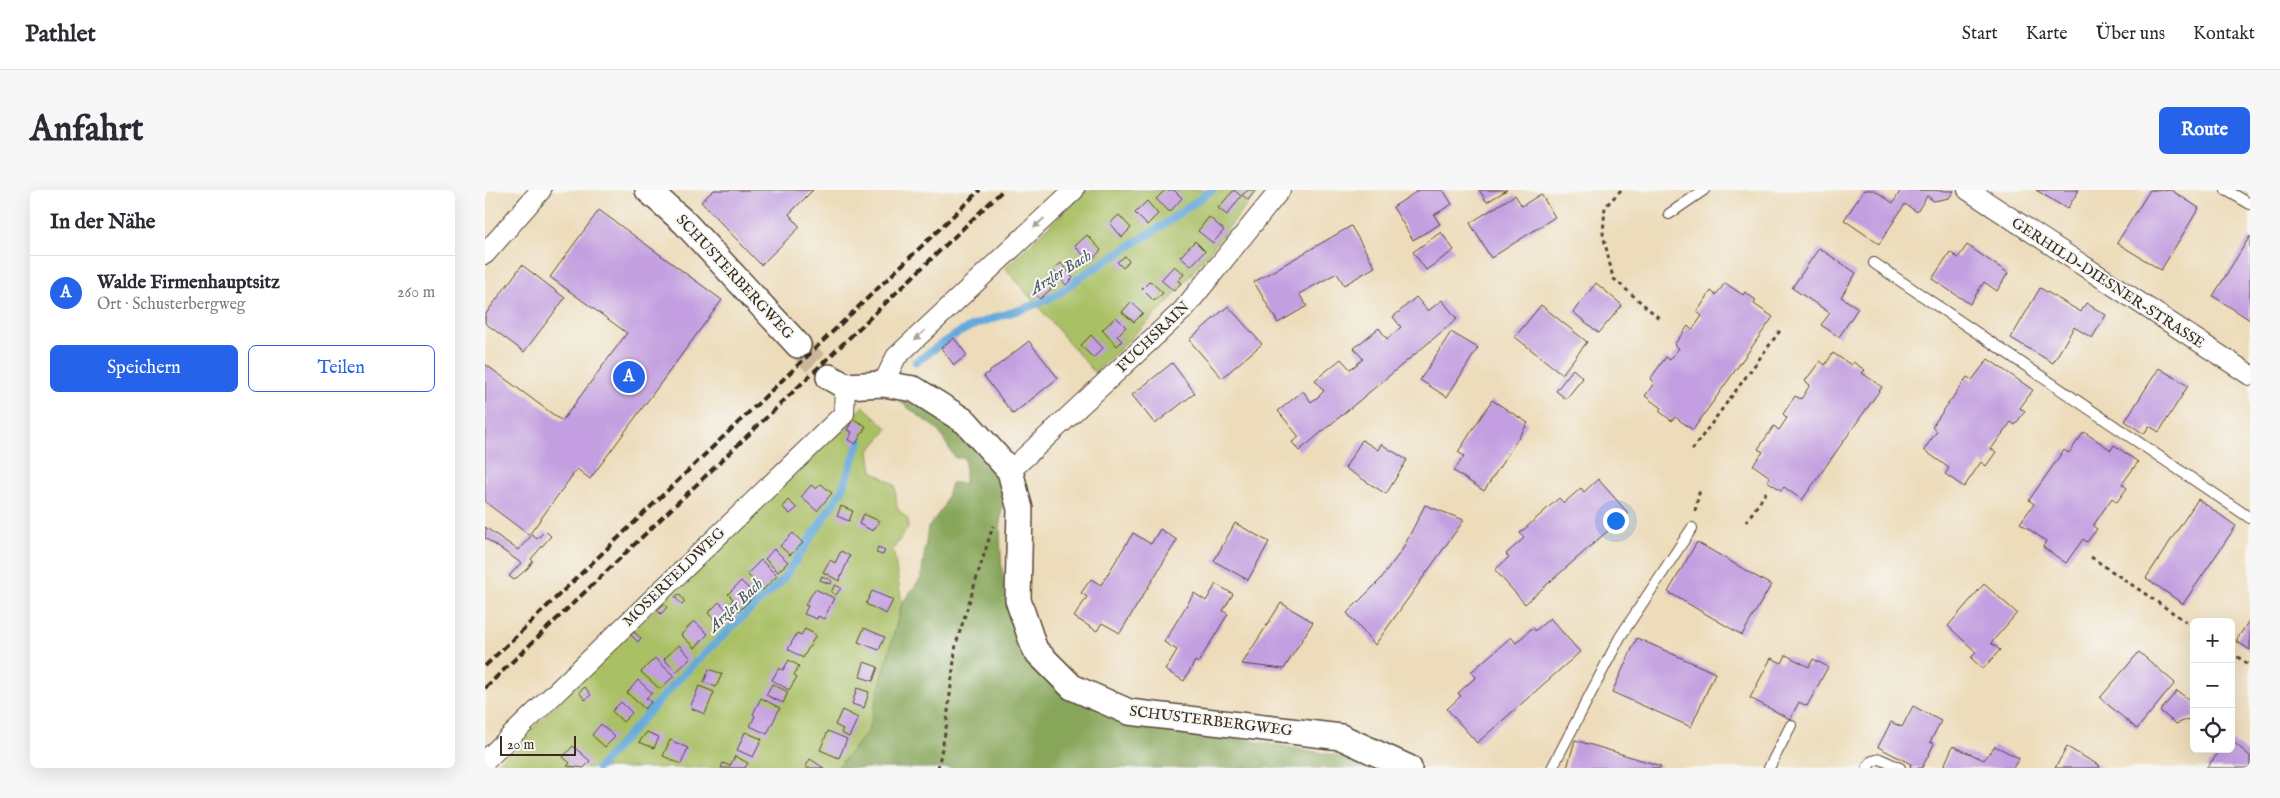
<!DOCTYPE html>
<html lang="de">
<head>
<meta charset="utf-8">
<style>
	:root { --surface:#fff; --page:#f7f7f7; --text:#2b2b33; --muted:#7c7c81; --line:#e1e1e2; --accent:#2563eb }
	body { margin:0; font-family:"IM FELL English",serif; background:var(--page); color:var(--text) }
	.controls { position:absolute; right:15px; bottom:15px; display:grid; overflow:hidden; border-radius:8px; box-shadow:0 5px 20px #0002 }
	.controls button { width:45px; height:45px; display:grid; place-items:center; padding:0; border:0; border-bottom:1px solid var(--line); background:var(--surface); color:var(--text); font:25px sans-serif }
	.scale { position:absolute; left:15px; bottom:12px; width:76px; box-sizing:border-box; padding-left:5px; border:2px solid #3b2a1e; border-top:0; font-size:14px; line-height:18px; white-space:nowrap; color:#3b2a1e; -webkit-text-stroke:4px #f6f6f2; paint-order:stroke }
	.you { position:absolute; left:1130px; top:330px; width:18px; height:18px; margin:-12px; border:4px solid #fff; border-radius:50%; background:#1a73e8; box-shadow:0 0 0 8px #1a73e833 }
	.badge { display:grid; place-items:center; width:32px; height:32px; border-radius:50%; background:var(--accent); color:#fff; font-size:16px; font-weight:700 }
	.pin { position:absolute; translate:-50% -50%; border:2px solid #fff; box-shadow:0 1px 5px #0006 }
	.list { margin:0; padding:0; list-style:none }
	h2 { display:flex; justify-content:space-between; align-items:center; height:65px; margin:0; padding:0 20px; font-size:21px }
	h2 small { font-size:16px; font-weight:400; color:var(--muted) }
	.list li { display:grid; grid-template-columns:32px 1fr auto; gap:15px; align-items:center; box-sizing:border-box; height:75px; padding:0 20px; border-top:1px solid var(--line) }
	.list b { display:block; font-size:19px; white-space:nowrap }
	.list p { margin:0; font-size:16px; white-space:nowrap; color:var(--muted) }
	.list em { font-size:16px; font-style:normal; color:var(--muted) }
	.actions { display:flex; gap:10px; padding:15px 20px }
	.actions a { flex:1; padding:11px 0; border:1px solid var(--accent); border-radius:8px; text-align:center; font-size:18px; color:var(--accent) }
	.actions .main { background:var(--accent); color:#fff }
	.icon { flex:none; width:28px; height:28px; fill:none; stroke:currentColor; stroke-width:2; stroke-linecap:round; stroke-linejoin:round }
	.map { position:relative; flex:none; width:1765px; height:578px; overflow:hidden; border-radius:8px }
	header { display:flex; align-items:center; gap:30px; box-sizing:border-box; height:70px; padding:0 25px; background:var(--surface); border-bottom:1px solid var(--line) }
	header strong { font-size:24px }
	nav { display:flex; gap:28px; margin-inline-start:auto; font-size:18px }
	.intro { display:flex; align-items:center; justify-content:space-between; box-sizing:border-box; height:120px; padding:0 30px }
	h1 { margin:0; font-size:35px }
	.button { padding:12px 22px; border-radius:8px; background:var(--accent); color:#fff; font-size:18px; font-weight:700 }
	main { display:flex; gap:30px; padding:0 30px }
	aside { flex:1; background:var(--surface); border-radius:8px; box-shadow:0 5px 20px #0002 }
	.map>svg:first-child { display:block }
	.green { fill:#aac065; stroke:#727542 }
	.forest { fill:#87a65a; stroke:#61683c }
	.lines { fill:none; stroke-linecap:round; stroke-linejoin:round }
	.stream { stroke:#64a9da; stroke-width:8 }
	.building { fill:#c39ee0 }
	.tertiary-tunnel { stroke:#c9b89b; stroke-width:25; stroke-dasharray:25 12; stroke-linecap:butt }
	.service-casing { stroke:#564535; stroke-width:12 }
	.minor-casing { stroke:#564535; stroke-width:22 }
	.tertiary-casing { stroke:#564535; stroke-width:28 }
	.path { stroke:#564535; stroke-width:3; stroke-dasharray:4 4; stroke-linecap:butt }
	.service { stroke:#fff; stroke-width:10 }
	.minor { stroke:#fff; stroke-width:20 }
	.tertiary { stroke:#fff; stroke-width:25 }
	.rail { stroke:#3b2a1e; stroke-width:4; stroke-dasharray:8 4; stroke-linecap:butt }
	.oneway { fill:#a79f9a }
	.labels { text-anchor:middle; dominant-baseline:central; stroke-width:4; stroke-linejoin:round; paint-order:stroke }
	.street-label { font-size:15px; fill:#3b2a1e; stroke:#f6f6f2 }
	.water-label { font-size:16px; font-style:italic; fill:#495660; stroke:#f6f6f2 }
</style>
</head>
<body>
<header>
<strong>Pathlet</strong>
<nav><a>Start</a><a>Karte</a><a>Über uns</a><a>Kontakt</a></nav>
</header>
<div class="intro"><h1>Anfahrt</h1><a class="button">Route</a></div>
<main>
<aside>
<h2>In der Nähe<small></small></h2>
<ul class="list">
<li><span class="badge">A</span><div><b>Walde Firmenhauptsitz</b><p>Ort · Schusterbergweg</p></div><em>260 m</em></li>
</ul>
<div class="actions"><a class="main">Speichern</a><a>Teilen</a></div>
</aside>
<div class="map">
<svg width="1765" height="578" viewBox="0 0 1765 578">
	<rect width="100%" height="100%" fill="#f6f6f2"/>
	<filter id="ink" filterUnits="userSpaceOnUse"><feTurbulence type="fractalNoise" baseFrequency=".02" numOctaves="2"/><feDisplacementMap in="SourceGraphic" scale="10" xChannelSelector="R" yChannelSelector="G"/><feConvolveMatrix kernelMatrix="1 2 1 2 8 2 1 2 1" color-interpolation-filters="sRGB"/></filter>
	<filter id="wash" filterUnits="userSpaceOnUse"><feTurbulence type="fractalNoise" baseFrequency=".0096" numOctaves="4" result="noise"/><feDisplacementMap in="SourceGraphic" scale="20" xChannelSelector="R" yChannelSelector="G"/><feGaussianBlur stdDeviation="1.12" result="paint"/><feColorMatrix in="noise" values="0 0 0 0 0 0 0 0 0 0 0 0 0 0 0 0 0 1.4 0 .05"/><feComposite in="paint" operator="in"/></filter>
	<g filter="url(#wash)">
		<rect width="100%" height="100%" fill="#eddcba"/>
		<!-- green -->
		<g class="green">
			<polygon points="602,0 774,0 686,109 610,183 520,78"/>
			<polygon points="378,216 403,239 384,261 387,281 410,295 412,318 423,329 423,338 408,359 417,413 383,541 352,578 7,578"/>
		</g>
		<!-- forest -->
		<path class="forest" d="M 414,211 C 425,214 437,215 447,219 C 471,229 511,279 517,303 C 519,313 515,327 515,337 C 516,377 518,424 539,459 L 661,533 L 849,565 L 881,578 L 352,578 L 383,541 L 417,413 L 436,388 L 443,338 L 459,316 L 466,293 L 480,293 L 480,268 L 470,268 L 453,240 Z"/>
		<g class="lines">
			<!-- stream -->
			<g class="stream">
				<path d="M 431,172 C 452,157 473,140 498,132 C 534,118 562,117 592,89 L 677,36 L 727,0"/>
				<polyline points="113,578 194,489 257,427 297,391 356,302 375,251"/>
			</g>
		</g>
		<g id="blocks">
			<!-- building -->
			<g class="building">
				<polygon points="229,0 328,0 304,24 315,37 276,75 216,12"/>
				<polygon points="680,0 689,0 697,8 685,22 671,9"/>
				<polygon points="749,0 756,6 742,25 733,18"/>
				<polygon points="763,0 771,0 763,10 757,5"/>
				<polygon points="934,0 958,0 967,14 949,25 955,34 928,50 908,17"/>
				<polygon points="994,0 1022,0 1002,12"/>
				<polygon points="1379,0 1389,0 1408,13 1416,0 1469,1 1464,8 1449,11 1442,6 1432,22 1420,14 1394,54 1359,30"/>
				<polygon points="1551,0 1594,0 1582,19"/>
				<polygon points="1665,0 1686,0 1714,18 1676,80 1632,53"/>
				<polygon points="1056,4 1070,27 1006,68 985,33 1030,5 1037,16"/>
				<polygon points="662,11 673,24 662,35 650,23"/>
				<polygon points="114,20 237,110 105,289 92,279 44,345 0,312 0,174 77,231 142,143 65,87"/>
				<polygon points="634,25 646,38 637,47 625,33"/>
				<polygon points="724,27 739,40 728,53 713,41"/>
				<polygon points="866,36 890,77 859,95 852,83 814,104 822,116 793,133 769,92"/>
				<polygon points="956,42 969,60 941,80 928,62"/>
				<polygon points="602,45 616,60 605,72 590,56"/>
				<polygon points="1765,46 1765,130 1728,106"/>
				<polygon points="710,51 720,61 706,76 695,67"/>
				<polygon points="1482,55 1523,83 1512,101 1499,92 1485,114 1447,89 1465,62 1473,68"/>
				<polygon points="1334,58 1371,83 1356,107 1373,118 1354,147 1336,135 1345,123 1307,98"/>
				<polygon points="640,66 644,71 638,78 632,72"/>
				<polygon points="576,73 588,88 581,95 568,80"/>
				<polygon points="37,75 80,108 39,162 0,133 0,125"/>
				<polygon points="689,76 699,84 693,91 696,93 689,101 676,90"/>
				<polygon points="560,91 566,99 555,109 548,101"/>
				<polygon points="665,91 678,103 669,111 657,99"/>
				<polygon points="1111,93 1137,115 1114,143 1088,122"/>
				<polygon points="1240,93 1258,105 1260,102 1271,110 1269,114 1288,127 1208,240 1190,227 1187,231 1174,221 1176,218 1160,206 1169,193 1165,189 1181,167 1185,170 1194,158 1189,155 1203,136 1207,140 1217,126 1212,122 1226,101 1231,105"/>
				<polygon points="1555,98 1596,122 1601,113 1621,125 1607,148 1589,137 1568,173 1526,148"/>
				<polygon points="931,107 943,121 957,110 972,129 814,261 807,252 814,247 793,221 818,201 826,212 833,207 839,201 830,190 856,169 865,179 871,175 878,169 869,158 894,138 902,149 908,144 916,137 908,127"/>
				<polygon points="646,112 658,123 649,132 637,122"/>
				<polygon points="1056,115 1102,152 1077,184 1030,147"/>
				<polygon points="743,116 777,154 737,188 704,150"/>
				<polygon points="631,127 641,137 632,146 637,151 632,156 617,140"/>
				<polygon points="966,142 993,158 962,207 935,190"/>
				<polygon points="606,145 618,158 608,168 596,155"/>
				<polygon points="469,148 482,165 469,175 456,158"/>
				<polygon points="544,151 573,188 528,224 499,186"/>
				<polygon points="1348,163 1366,175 1368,172 1380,180 1377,183 1397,197 1317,310 1299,297 1296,300 1282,291 1285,287 1268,275 1278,262 1273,259 1289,236 1294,240 1302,228 1298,224 1310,206 1316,209 1325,195 1320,191 1335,171 1340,175"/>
				<polygon points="1503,169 1548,200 1535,218 1540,221 1530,235 1526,232 1506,259 1511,262 1501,276 1496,272 1479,297 1460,284 1464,278 1439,260 1452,241 1447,237 1482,187 1487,190"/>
				<polygon points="687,173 710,203 670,234 647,205"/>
				<polygon points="1674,178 1703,196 1674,242 1664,236 1659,244 1640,231"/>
				<polygon points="1088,179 1098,188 1081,209 1071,201"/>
				<polygon points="1007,210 1043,233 999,301 969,281 979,266 973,262"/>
				<polygon points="368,229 381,236 371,254 363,250 367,242 362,240"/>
				<polygon points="1599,242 1626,260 1629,255 1653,272 1637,294 1642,298 1632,312 1627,308 1608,336 1612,339 1602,352 1598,349 1581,373 1558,357 1561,351 1535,333 1549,314 1544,310 1579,260 1584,263"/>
				<polygon points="877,250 893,260 896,254 922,270 901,304 860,278"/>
				<polygon points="1113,289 1143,323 1040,414 1010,380 1024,367 1021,364 1039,348 1035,343 1074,308 1079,313 1096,298 1099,302"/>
				<polygon points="336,294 347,303 332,321 316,307 326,295 331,299"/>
				<polygon points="1713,309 1751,336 1698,414 1661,388"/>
				<polygon points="303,310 312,318 305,324 297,317"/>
				<polygon points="940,315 979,330 890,455 862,423 895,390 917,360"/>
				<polygon points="356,316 368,321 364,331 352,326"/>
				<polygon points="379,324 394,331 388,341 374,334"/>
				<polygon points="750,333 784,352 763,390 729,371"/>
				<polygon points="0,337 33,360 47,345 52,349 60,341 66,346 46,369 48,371 43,378 29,390 24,386 36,373 0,348"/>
				<polygon points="675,339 692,350 635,443 617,433 612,441 589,427 602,407 596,403 606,389 616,395 648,343 666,354"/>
				<polygon points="308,343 318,353 305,365 295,356"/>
				<polygon points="1212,352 1286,395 1257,445 1183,402"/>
				<polygon points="393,357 400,360 398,365 391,363"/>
				<polygon points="289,359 303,372 293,382 280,369"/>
				<polygon points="356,361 365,366 354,391 338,382 345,370 350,373"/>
				<polygon points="276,370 292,386 278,400 262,384"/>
				<polygon points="337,386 347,391 345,394 335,390"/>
				<polygon points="256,391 270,405 254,421 246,412 248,409 243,404"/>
				<polygon points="731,394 748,404 738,421 743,424 713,473 710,471 699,491 680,480 692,460 679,452 709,403 721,411"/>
				<polygon points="1499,394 1532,423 1506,453 1515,460 1498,479 1486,468 1491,462 1463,436"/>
				<polygon points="350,395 356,398 351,405 346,402"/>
				<polygon points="330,399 349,408 339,429 333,426 332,429 319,424 323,416 320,415"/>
				<polygon points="387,401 408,410 401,424 381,414"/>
				<polygon points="194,404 200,412 197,415 190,407"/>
				<polygon points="234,412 247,425 235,436 223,423"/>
				<polygon points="796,413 828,432 799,479 757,474"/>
				<polygon points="179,414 182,417 176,424 172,420"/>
				<polygon points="1065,428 1095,462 992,553 962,519 976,506 973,503 991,487 986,482 1026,447 1031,453 1048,437 1050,441"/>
				<polygon points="1765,429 1765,460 1751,451"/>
				<polygon points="209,431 223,444 210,458 196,445"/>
				<polygon points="379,438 400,447 394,460 373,452"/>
				<polygon points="320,439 331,445 318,468 303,459 312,443 316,445"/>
				<polygon points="149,442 156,448 153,452 146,445"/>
				<polygon points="1152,448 1230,483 1206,537 1127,502"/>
				<polygon points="194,455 206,468 191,482 179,469"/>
				<polygon points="1654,462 1690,493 1652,539 1615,508"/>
				<polygon points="1301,465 1324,477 1328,469 1343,477 1322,516 1314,512 1305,529 1265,508 1286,468 1297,473"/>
				<polygon points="170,468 189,486 175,499 156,482"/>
				<polygon points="304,470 314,476 309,485 312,487 304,500 287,490 294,478 298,480"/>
				<polygon points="379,472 393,477 388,491 375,487"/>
				<polygon points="224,479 237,484 231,497 219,492"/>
				<polygon points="153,490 167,503 161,508 166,512 160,519 142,503"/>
				<polygon points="287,494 303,502 298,513 281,505"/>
				<polygon points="214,496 229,502 220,524 205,518"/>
				<polygon points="100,497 106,505 100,510 94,502"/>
				<polygon points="372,498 384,502 379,518 367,514"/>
				<polygon points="1692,501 1709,513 1709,527 1691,534 1675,521"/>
				<polygon points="276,508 295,518 282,544 265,536 270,526 268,524"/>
				<polygon points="136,512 147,523 138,532 127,521"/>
				<polygon points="1428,516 1456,531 1445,552 1449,554 1437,578 1425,578 1426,574 1393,557 1406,532 1417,537"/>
				<polygon points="357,520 373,528 364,547 356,543 358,539 350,535"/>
				<polygon points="116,534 130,547 120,557 107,545"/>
				<polygon points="343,541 362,549 354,568 335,560"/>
				<polygon points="162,542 174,547 169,558 154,552"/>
				<polygon points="260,542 277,549 268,567 252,560"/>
				<polygon points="185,550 203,558 196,574 178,566"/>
				<polygon points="1090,550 1176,576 1175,578 1082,578"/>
				<polygon points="1746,550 1765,566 1765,578 1721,578 1737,559 1746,559"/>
				<polygon points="88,556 105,571 99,578 82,576 85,573 78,567"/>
				<polygon points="1468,556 1499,570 1510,556 1534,568 1528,578 1458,578"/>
				<polygon points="1582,557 1615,576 1614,578 1570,578"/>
				<polygon points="250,566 263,573 260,578 236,578 238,573 245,576"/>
				<polygon points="325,569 339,578 320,578"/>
			</g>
		</g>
	</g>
	<g filter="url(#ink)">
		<use href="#blocks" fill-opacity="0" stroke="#564535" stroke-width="1"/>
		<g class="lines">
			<!-- tertiary-tunnel -->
			<polyline class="tertiary-tunnel" points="313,155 344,187"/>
			<defs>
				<g id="service">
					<polyline points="1741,0 1765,14"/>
					<polyline points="1184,24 1219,0"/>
					<polyline points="1389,73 1765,328"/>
					<polyline points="1067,578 1135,447 1207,338"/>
					<polyline points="1284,578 1306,535"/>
					<polyline points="1382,578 1387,571 1395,569 1415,578"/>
				</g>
				<g id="minor">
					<polyline points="1483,0 1765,185"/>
					<polyline points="0,64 56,0"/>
					<polyline points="398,194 411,167 589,0"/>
					<polyline points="525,281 698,120 795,0"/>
					<polyline points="0,571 359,224 360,196"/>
				</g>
				<g id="tertiary">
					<polyline points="163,0 200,33 313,155"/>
					<polyline points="344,187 360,196 398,194 429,199 481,232 525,281 535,319 533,410 550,460 587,497 644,522 856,547 924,578"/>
				</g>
			</defs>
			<!-- service casing -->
			<use href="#service" class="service-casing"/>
			<!-- minor casing -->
			<use href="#minor" class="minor-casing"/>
			<!-- tertiary casing -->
			<use href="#tertiary" class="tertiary-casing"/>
			<!-- path -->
			<g class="path">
				<polyline points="1136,0 1120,17 1118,44 1128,88 1175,129"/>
				<polyline points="1207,260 1297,138"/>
				<polyline points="1210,321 1215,299"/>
				<polyline points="1261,332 1282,301"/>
				<polyline points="1606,367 1709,437"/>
				<polyline points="1746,462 1765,476"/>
				<polyline points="453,578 461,538 471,454 508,336"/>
			</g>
			<!-- service -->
			<use href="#service" class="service"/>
			<!-- minor -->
			<use href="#minor" class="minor"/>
			<!-- tertiary -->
			<use href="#tertiary" class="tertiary"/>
			<!-- rail -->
			<g class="rail">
				<polyline points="0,476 495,0"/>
				<polyline points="0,498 518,0"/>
			</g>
		</g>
		<!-- one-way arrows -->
		<defs><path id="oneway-solid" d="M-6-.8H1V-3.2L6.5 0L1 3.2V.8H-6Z" transform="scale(1.25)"/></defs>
		<g class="oneway">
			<use href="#oneway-solid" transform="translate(554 33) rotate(137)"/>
			<use href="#oneway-solid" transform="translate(435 145) rotate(137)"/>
		</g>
	</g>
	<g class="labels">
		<!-- street labels -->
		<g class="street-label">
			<text transform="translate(250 87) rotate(47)">SCHUSTERBERGWEG</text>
			<text transform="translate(1623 93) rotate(33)">GERHILD-DIESNER-STRASSE</text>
			<text transform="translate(668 147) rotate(-44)">FUCHSRAIN</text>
			<text transform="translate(189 387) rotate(-44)">MOSERFELDWEG</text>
			<text transform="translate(726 531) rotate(7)">SCHUSTERBERGWEG</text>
		</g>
		<!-- water labels -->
		<g class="water-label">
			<text transform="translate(576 83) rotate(-32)">Arzler Bach</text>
			<text transform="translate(251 416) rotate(-44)">Arzler Bach</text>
		</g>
	</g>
</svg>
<div class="controls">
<button>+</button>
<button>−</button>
<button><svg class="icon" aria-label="locate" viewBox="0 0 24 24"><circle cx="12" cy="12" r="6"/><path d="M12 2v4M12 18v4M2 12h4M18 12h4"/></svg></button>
</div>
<div class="scale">20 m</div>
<div class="you"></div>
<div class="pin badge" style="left:144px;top:187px">A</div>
</div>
</main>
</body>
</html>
